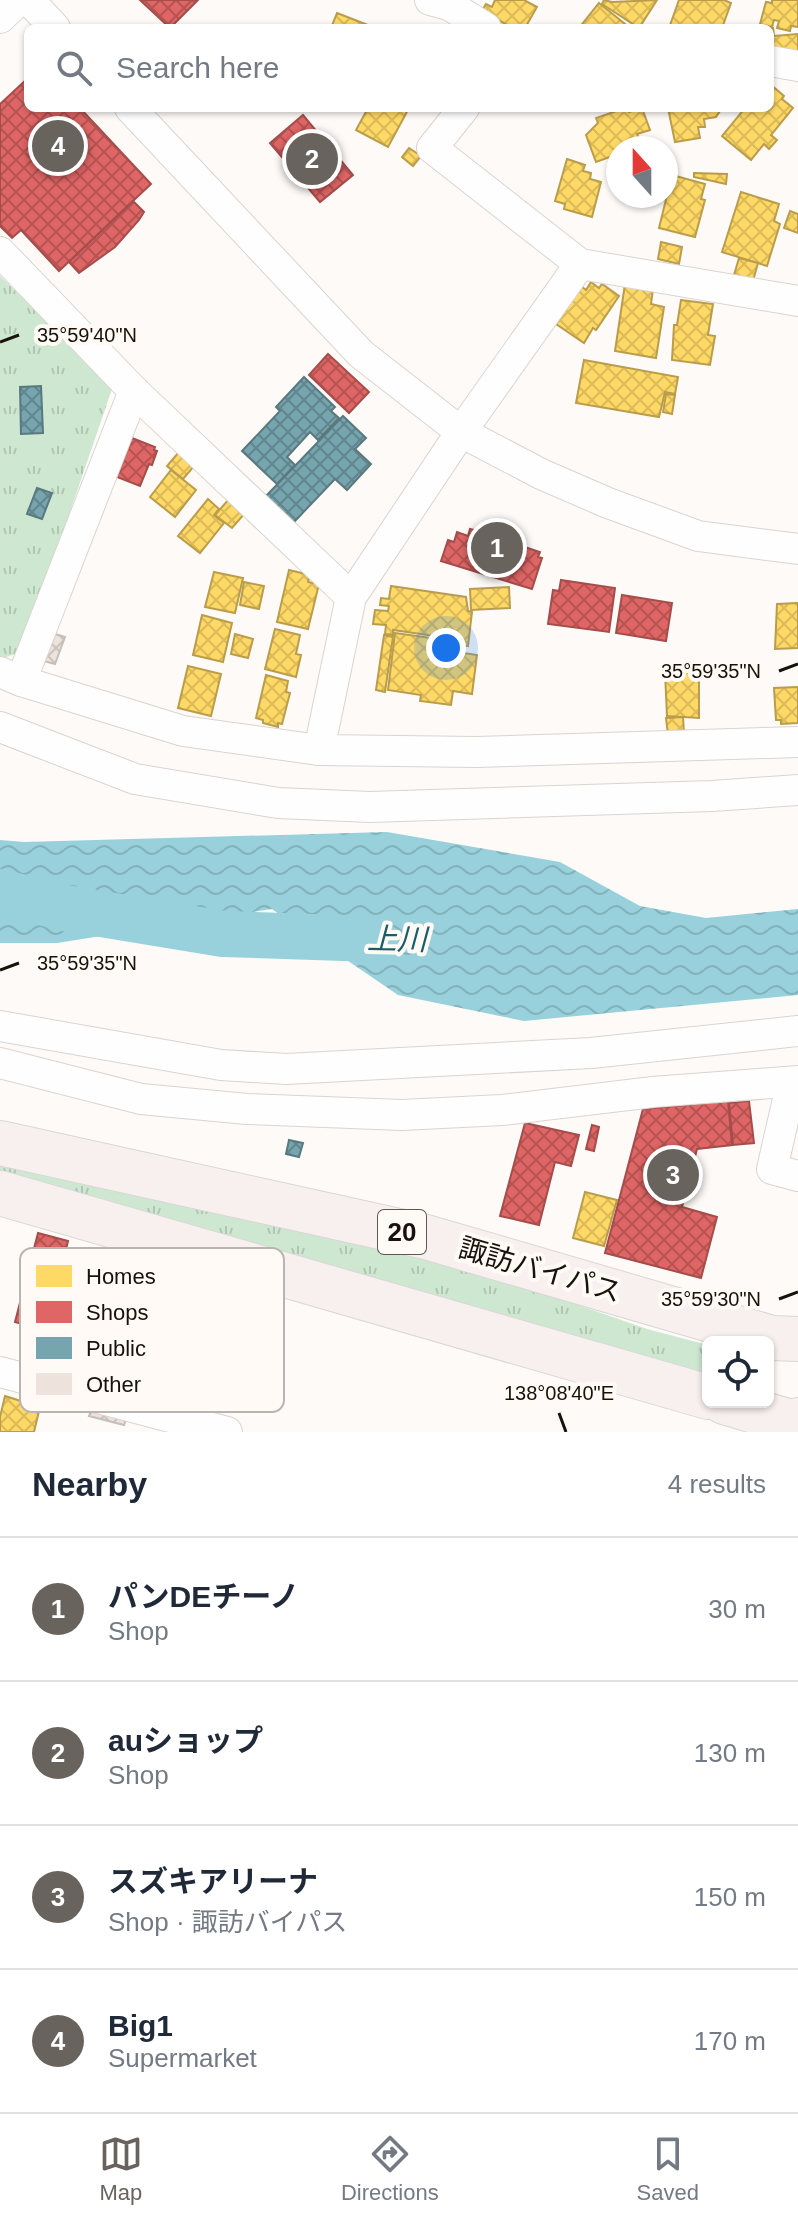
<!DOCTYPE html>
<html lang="en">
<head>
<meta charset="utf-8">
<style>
	:root { --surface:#fff; --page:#f6f6f7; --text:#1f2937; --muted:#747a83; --line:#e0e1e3; --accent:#69635e }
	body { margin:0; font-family:Helvetica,"Noto Sans JP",sans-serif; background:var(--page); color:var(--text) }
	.controls { position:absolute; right:24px; bottom:24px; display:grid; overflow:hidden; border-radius:12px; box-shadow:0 2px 6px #0004 }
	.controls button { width:72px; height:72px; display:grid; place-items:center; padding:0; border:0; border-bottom:2px solid var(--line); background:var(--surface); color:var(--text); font:40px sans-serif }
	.compass { position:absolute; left:606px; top:136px; width:72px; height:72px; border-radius:50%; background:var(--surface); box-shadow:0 2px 6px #0004; rotate:339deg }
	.you { position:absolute; left:446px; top:648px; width:28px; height:28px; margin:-20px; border:6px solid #fff; border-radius:50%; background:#1a73e8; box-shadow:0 0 0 12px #1a73e833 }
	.badge { display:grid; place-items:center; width:52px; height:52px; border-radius:50%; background:var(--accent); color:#fff; font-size:26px; font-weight:700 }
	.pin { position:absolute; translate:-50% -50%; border:4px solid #fff; box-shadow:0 2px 8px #0006 }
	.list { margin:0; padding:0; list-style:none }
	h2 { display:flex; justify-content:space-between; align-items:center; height:104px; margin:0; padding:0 32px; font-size:34px }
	h2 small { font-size:26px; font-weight:400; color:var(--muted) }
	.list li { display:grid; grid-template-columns:52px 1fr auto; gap:24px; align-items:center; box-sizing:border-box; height:144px; padding:0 32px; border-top:2px solid var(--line) }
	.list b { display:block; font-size:30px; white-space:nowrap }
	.list p { margin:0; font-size:26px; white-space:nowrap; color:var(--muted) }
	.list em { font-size:26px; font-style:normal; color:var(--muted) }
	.icon { flex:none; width:44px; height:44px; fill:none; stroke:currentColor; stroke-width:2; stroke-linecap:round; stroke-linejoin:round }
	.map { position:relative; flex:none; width:798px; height:1432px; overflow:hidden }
	.search { position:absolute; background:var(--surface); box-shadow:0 2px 6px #0004; left:24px; right:24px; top:24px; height:88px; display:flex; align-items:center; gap:20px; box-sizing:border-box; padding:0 28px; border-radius:12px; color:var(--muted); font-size:30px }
	.sheet { height:680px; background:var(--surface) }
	nav { display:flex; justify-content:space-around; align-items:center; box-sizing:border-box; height:112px; border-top:2px solid var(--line); background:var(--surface); font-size:22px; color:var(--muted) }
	nav a { display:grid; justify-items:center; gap:4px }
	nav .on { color:var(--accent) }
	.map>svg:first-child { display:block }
	.grass { fill:url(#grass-tufts) }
	.water { fill:url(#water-waves) }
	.homes { fill:url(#homes-cross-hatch); stroke:#ba9d4b; stroke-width:2 }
	.shops { fill:url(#shops-cross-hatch); stroke:#a44d4b; stroke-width:2 }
	.public { fill:url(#public-cross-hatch); stroke:#5a797e; stroke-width:2 }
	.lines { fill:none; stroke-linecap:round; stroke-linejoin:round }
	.river { stroke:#98d1db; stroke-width:46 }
	.building { fill:url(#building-cross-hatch); stroke:#c4bfbb; stroke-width:2 }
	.minor-casing { stroke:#dad4cf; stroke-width:32 }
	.highway-casing { stroke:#d9d7d5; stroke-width:46 }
	.minor { stroke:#fffefe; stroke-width:30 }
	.highway { stroke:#f8f0ef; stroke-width:44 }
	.ticks { fill:none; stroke:#19120b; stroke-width:3 }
	.labels { text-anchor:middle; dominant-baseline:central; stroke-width:8; stroke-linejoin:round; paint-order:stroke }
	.shield { fill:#fffaf6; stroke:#5e5852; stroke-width:2 }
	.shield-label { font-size:26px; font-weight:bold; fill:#19120b }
	.street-label { font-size:28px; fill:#19120b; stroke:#fffaf6 }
	.water-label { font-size:30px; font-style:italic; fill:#185e68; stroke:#fffaf6 }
	.key { fill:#fffaf6; stroke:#bab4b0; stroke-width:2 }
	.key-label { font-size:22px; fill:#19120b }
	.ticks-label { font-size:20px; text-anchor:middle; fill:#19120b; stroke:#fffaf6; stroke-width:8; stroke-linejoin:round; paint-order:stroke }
</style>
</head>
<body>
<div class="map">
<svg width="798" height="1432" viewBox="0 0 798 1432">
	<defs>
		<pattern id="grass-tufts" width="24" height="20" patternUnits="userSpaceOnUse" patternTransform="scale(2)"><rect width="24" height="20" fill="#cee7d1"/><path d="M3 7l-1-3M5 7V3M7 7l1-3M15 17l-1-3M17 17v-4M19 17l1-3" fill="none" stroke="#b0c5b2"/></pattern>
		<pattern id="water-waves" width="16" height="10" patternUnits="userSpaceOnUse" patternTransform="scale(2)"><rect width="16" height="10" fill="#98d1db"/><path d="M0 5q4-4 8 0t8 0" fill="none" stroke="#82b2bb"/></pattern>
		<pattern id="homes-cross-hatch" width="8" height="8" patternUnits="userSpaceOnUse" patternTransform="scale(2)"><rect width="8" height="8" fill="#ffd966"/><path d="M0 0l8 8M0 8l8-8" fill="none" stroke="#dab957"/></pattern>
		<pattern id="shops-cross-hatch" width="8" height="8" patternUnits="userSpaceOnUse" patternTransform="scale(2)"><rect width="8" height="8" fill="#e06666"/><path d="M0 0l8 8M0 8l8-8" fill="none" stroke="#b55352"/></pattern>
		<pattern id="public-cross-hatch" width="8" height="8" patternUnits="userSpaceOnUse" patternTransform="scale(2)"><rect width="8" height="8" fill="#76a5af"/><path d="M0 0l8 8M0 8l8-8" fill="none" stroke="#60858d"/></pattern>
		<pattern id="building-cross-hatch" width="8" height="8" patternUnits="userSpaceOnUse" patternTransform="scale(2)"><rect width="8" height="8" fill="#ede3dc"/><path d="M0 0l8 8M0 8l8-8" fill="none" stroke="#cbc2bb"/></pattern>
	</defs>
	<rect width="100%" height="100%" fill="#fdfaf8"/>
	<!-- grass -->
	<g class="grass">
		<polygon points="0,276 108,381 112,389 22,652 3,658 0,657"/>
		<polygon points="0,1157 415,1248 647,1329 708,1345 708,1384 0,1181"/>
	</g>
	<!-- water -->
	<polygon class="water" points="387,832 560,862 640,906 706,918 798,909 798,995 524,1021 398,995 272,909 57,943 0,943 0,840 24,842"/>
	<!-- homes -->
	<g class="homes">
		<polygon points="495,0 524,0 537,7 525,28 513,28 500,21 498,24 480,14 486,4 492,7"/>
		<polygon points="604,0 612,2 657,0 639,28 602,4"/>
		<polygon points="679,0 724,0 731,3 722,28 669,28"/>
		<polygon points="772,0 798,0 798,27 791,26 790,31 777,28 779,21 774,20 772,27 760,24 766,2 772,3"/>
		<polygon points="599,3 630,28 579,28"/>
		<polygon points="337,13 373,27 373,28 331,28"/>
		<polygon points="767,28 773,28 774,36 798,34 798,61 770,58 770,28"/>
		<polygon points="770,84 784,96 782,99 793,108 771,135 777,140 769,149 764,144 751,160 722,136 745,108 770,108"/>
		<polygon points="368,108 409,108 388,147 356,130"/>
		<polygon points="625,108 628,108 629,112 642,108 650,130 637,134 642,146 618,148 618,154 596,162 586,135 598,123 596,118"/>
		<polygon points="668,108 722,108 716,117 704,119 705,127 698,127 700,138 675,142"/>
		<polygon points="409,148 421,156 413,166 402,157"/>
		<polygon points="567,159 585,165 583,171 591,173 590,179 601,182 592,217 564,209 565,204 555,201"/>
		<polygon points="694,173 727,174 726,184 694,177"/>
		<polygon points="672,175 705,184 701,199 705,200 695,237 659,228"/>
		<polygon points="741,192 779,204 774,221 780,224 767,266 722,252"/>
		<polygon points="790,211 798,214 798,233 784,228"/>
		<polygon points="661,242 682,247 679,264 658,259"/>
		<polygon points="739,258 758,263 753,281 734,275"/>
		<polygon points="591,282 599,288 602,284 619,296 596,330 593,328 584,343 556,324 581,286 586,290"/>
		<polygon points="625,284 653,289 651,304 664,307 656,358 615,351"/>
		<polygon points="681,300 713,304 708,335 715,336 710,365 672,360 674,325 677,325"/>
		<polygon points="584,360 678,377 675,394 665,392 659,417 576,403"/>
		<polygon points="666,394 675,395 672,414 663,412"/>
		<polygon points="179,452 195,465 183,479 167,466"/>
		<polygon points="171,470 196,490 175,517 150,497"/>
		<polygon points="208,499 219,509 214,515 224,523 200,553 178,536"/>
		<polygon points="229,499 246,512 232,528 215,515"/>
		<polygon points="289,570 310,575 308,582 319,584 308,629 277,622"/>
		<polygon points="214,572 243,578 235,613 205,607"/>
		<polygon points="244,582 264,586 259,609 240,605"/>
		<polygon points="391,586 466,597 468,611 472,612 468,646 455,644 455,639 393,630 393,635 385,634 386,625 373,624 375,610 388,611 389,606 380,605 381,598 389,599"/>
		<polygon points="509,587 510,608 471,610 470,589"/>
		<polygon points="798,603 798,648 775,649 777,604"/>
		<polygon points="202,615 232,623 223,662 193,655"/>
		<polygon points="275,629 300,635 296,654 301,655 296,677 265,669"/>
		<polygon points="395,633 453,641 451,651 477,655 472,694 453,691 451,705 420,701 421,695 388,690"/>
		<polygon points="235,634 253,639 248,658 231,654"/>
		<polygon points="384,635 393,637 385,692 376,690"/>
		<polygon points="188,666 221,674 211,716 178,708"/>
		<polygon points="699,670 699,718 667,716 665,672"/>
		<polygon points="266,675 288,681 286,692 290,693 282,724 278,723 278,727 263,723 263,720 256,718"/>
		<polygon points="798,687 798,723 781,724 781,720 776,720 774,688"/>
		<polygon points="683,717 684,734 668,735 666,718"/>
		<polygon points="585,1192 617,1200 604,1246 573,1238"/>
		<polygon points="5,1396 40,1407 34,1432 0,1432 0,1417"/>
	</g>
	<!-- shops -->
	<g class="shops">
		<polygon points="140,0 198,0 170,28"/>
		<polygon points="28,78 28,108 80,108 151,184 59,271 21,230 12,238 0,226 0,104"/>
		<polygon points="303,115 321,137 324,133 331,141 327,144 353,175 320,202 270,143"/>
		<polygon points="133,201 144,212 139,220 115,247 79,273 69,262"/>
		<polygon points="328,354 369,392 349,413 309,375"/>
		<polygon points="132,438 155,447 154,450 157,451 152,465 149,464 140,486 117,477"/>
		<polygon points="470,529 482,532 480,540 524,553 525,547 540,552 538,557 542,558 532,589 441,561 448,540 454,542 457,532 468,536"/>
		<polygon points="561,580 615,588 609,632 548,624 553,590 559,591"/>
		<polygon points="622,595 672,603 666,641 616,633"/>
		<polygon points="728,1101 732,1145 697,1149 682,1207 717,1217 701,1278 605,1253 643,1109"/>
		<polygon points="749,1101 754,1143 733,1145 729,1103"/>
		<polygon points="525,1123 579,1135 571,1166 555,1162 539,1225 500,1216"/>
		<polygon points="592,1125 599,1127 594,1151 586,1149"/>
		<polygon points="38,1233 68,1241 57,1286 60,1286 57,1300 53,1299 45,1330 15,1322"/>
	</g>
	<!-- public -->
	<g class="public">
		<polygon points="304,377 335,407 331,411 339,418 318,440 310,432 287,457 295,465 277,484 242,451 280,411 276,407"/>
		<polygon points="41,386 43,433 21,434 20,387"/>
		<polygon points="343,416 366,438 355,449 371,464 347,490 335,479 294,522 266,496"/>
		<polygon points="37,488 52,493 42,519 27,514"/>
		<polygon points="289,1140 303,1143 299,1157 286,1154"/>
	</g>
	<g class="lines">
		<!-- river -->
		<polyline class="river" points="0,892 65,908 223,934 374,939"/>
	</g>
	<!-- building -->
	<g class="building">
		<polygon points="55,634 65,637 55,664 44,661"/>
		<polygon points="91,1411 126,1420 124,1425 89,1416"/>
	</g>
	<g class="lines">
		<defs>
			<g id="minor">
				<polyline points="29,0 55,28"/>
				<polyline points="430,0 449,5 486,28"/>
				<polyline points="0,18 19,0"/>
				<polyline points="770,61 798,66"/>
				<polyline points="130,108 361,354 461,432 541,474 608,503 698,536 798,549"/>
				<polyline points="464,108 432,148 580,264 798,301"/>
				<polyline points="0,252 134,391 351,597"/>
				<polyline points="0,672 21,681 183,731 319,750 476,752 798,742"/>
				<polyline points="21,681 134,391"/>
				<polyline points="0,727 135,779 278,803 370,807 712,796 798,790"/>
				<polyline points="319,750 351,597 461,432 580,264"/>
				<polyline points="0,1026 221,1065 286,1069 591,1053 798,1031"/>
				<polyline points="0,1063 141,1099 247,1109 402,1115 502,1110 653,1092 798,1081"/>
				<polyline points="792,1082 772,1169 798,1176"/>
				<polyline points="0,1372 227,1432"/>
			</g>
			<g id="highway">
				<polyline points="0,1143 426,1237 772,1338 798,1339"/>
				<polyline points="0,1193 708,1397"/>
				<polyline points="724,1402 791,1422 798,1420"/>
			</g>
		</defs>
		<!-- minor casing -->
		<use href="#minor" class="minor-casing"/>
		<!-- highway casing -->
		<use href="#highway" class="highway-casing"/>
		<!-- minor -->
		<use href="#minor" class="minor"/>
		<!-- highway -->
		<use href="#highway" class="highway"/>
	</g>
	<!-- ticks -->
	<path class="ticks" d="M 0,342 L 19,335M 779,671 L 798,664M 0,970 L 19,963M 779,1299 L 798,1292M 559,1413 L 566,1432"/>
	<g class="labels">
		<!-- shield labels -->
		<rect class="shield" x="378" y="1210" width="48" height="44" rx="6"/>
		<g class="shield-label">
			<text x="402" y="1232">20</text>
		</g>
		<!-- street labels -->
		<g class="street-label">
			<text transform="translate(540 1270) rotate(16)">諏訪バイパス</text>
		</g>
		<!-- water labels -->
		<g class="water-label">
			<text transform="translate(397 939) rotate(1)">上川</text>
		</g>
	</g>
	<!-- legend -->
	<rect x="20" y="1248" width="264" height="164" rx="12" class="key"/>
	<rect x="36" y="1265" width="36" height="22" fill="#ffd966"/>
	<rect x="36" y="1301" width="36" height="22" fill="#e06666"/>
	<rect x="36" y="1337" width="36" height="22" fill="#76a5af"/>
	<rect x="36" y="1373" width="36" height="22" fill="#ede3dc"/>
	<g class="key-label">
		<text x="86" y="1284">Homes</text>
		<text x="86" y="1320">Shops</text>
		<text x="86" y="1356">Public</text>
		<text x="86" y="1392">Other</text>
	</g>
	<g class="ticks-label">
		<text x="87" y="342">35°59'40"N</text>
		<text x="711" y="678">35°59'35"N</text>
		<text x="87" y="970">35°59'35"N</text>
		<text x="711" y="1306">35°59'30"N</text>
		<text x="559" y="1400">138°08'40"E</text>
	</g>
</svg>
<div class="controls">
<button><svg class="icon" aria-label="locate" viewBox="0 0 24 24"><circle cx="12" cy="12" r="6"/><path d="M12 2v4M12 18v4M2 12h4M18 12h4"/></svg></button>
</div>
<svg class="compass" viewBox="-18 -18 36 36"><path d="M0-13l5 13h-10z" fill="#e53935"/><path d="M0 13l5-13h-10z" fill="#747a83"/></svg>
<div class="you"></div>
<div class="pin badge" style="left:497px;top:548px">1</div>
<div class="pin badge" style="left:312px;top:159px">2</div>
<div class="pin badge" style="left:673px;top:1175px">3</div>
<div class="pin badge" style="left:58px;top:146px">4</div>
<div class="search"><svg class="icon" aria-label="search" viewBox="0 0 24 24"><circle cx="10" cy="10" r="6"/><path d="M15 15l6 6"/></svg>Search here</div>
</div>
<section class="sheet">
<h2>Nearby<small>4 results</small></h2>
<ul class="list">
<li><span class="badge">1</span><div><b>パンDEチーノ</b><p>Shop</p></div><em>30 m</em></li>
<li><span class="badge">2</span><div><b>auショップ</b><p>Shop</p></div><em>130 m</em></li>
<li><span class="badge">3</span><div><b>スズキアリーナ</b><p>Shop · 諏訪バイパス</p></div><em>150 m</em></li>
<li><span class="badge">4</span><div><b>Big1</b><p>Supermarket</p></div><em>170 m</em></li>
</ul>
</section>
<nav>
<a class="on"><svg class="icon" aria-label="map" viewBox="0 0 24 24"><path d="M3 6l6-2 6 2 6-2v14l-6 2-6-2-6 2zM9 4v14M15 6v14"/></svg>Map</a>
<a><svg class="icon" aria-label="directions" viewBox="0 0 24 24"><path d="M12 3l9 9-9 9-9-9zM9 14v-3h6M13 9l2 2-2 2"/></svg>Directions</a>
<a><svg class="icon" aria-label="saved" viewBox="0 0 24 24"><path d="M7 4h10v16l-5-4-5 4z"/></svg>Saved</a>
</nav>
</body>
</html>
